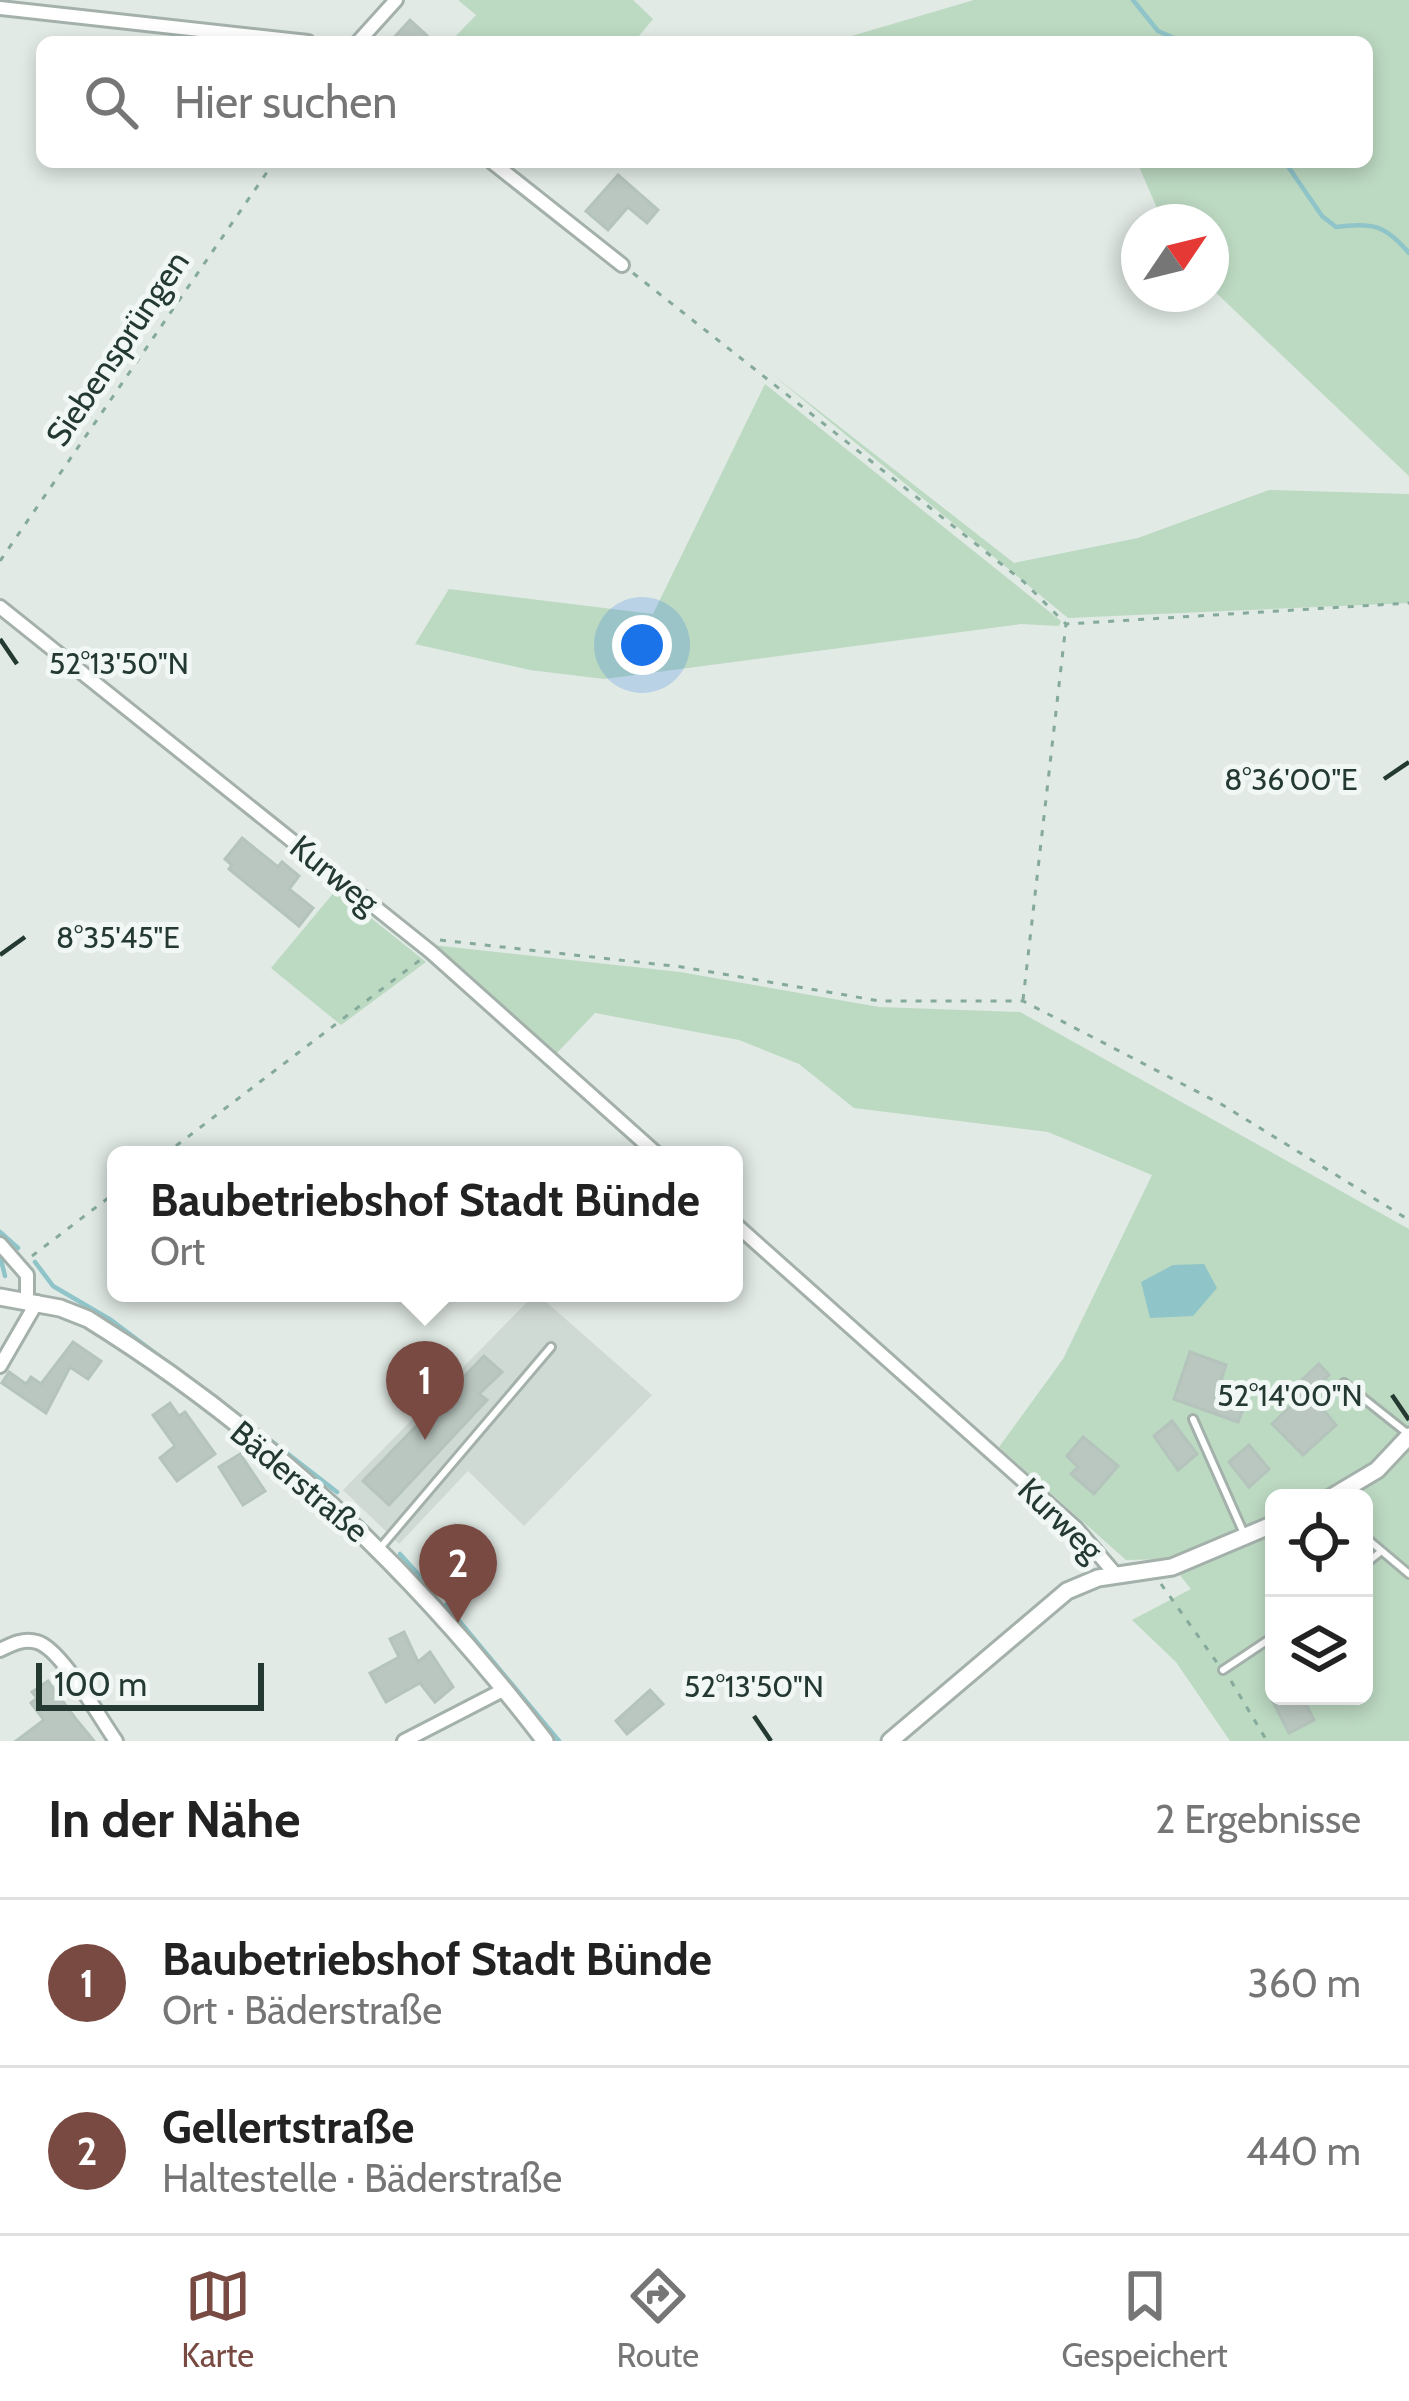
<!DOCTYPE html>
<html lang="de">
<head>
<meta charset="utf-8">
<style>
	:root { --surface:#fff; --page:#f6f6f6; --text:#222; --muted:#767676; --line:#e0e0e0; --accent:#784a41 }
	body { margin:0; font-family:Cabin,sans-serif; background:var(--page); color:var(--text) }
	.controls { position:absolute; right:36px; bottom:36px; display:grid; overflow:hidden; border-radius:18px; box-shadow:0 6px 18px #0003 }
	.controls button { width:108px; height:108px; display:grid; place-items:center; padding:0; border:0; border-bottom:3px solid var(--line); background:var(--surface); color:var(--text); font:60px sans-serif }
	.compass { position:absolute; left:1121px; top:204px; width:108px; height:108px; border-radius:50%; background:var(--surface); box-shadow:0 6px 18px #0003; rotate:55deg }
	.scale { position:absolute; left:36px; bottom:30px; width:228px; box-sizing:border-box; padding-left:12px; border:6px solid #233931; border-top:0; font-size:33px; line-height:42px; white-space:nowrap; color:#233931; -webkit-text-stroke:9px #f1f7f4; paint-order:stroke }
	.you { position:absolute; left:642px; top:645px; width:42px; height:42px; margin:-30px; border:9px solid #fff; border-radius:50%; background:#1a73e8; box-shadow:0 0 0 18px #1a73e833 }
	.badge { display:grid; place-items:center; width:78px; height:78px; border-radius:50%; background:var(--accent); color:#fff; font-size:39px; font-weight:700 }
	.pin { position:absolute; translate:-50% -99px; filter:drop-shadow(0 3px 6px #0008) }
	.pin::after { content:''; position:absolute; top:63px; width:42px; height:36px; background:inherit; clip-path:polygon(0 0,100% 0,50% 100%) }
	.popup { position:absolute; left:107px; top:1146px; width:636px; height:156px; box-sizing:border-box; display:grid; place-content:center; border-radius:18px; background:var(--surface); filter:drop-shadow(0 3px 9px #0005); font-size:39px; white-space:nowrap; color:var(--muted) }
	.popup b { font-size:45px; color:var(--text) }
	.popup::after { content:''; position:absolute; left:50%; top:100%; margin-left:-24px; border:24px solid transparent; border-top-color:var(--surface) }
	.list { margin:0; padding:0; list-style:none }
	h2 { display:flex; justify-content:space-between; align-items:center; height:156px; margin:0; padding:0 48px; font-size:51px }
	h2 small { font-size:39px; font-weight:400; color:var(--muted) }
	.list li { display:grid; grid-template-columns:78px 1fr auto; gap:36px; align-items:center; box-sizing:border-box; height:168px; padding:0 48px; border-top:3px solid var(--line) }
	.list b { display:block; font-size:45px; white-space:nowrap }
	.list p { margin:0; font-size:39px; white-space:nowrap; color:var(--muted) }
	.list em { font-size:39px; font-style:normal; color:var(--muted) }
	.icon { flex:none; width:66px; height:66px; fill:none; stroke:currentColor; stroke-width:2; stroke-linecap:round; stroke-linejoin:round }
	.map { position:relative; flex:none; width:1409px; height:1741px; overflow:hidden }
	.search { position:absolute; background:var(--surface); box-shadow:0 6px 18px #0003; left:36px; right:36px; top:36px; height:132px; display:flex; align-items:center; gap:30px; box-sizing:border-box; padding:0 42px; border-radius:18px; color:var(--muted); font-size:45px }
	.sheet { height:492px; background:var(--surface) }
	nav { display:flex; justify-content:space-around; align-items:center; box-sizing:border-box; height:168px; border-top:3px solid var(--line); background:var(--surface); font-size:33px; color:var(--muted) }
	nav a { display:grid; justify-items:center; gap:6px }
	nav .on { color:var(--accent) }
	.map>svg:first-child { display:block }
	.built { fill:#d0dad4 }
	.green { fill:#bcd9c2; fill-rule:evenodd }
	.water { fill:#8fc4c9 }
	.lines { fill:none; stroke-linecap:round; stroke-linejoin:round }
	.stream { stroke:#8fc4c9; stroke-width:4.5 }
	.building { fill:#bac7c1; stroke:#b4c3bc; stroke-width:3 }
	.service-casing { stroke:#a4b1ab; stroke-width:12 }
	.minor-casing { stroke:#a4b1ab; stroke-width:18 }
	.tertiary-casing { stroke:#a4b1ab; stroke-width:21 }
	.path { stroke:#85aa9c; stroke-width:3; stroke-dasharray:6 9; stroke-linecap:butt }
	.service { stroke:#fff; stroke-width:6 }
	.minor { stroke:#fff; stroke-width:12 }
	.tertiary { stroke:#fff; stroke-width:15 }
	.ticks { fill:none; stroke:#233931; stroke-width:4.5 }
	.labels { text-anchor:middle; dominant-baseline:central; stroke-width:10; stroke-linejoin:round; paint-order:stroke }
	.street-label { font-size:33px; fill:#233931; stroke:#f1f7f4 }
	.ticks-label { font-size:30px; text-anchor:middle; fill:#233931; stroke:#f1f7f4; stroke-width:10; stroke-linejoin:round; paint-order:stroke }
</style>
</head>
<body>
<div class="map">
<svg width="1409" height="1741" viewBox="0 0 1409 1741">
	<rect width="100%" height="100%" fill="#e1eae5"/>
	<!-- built -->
	<polygon class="built" points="536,1293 652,1395 524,1526 468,1471 399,1544 343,1490"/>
	<!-- green -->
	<g class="green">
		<polygon points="458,0 633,0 653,19 634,42 450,42 476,15"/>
		<polygon points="974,0 1409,0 1409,476 1211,288 1211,222 1163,222 1137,162 1367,162 1367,42 831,42"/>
		<polygon points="772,374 1014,563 1138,538 1269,490 1409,494 1409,603 1068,618"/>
		<polygon points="765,384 1061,621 1059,626 1021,624 604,679 530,670 415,644 449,589 653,614"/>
		<polygon points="336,890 426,962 341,1025 271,968"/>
		<path d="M 432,945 L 680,972 L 879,1007 L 1020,1012 L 1409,1229 L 1409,1741 L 1230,1741 L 1176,1662 L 1132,1620 L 1191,1589 L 1167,1559 L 1126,1560 L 999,1447 L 1063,1359 L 1152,1175 L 1048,1132 L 854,1108 L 799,1064 L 739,1040 L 595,1013 L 556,1054 ZM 1274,1498 L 1364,1498 L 1364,1696 L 1274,1696 Z"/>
	</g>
	<!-- water -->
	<polygon class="water" points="1204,1264 1217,1288 1193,1316 1150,1318 1141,1282 1173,1265"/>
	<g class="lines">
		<!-- stream -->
		<g class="stream">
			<polyline points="1133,0 1158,31 1183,42"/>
			<path d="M 1285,162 L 1322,216 L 1336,227 C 1373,222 1385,225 1409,253"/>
			<polyline points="0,1232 18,1248"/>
			<polyline points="0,1256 5,1276"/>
			<polyline points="35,1262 53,1286 111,1320 211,1395"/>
			<polyline points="225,1405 337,1492"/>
			<polyline points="400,1554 434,1592"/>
			<polyline points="446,1605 559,1741"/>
		</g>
	</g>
	<!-- building -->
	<g class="building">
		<polygon points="410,20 434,42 390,42"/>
		<polygon points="618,175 658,210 647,223 628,207 608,230 586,211"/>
		<polygon points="242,838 278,867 282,862 299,876 289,889 313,908 299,926 229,869 232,865 225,859"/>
		<polygon points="73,1342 101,1361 88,1379 70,1367 46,1413 2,1383 9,1372 26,1384 31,1377 41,1384"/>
		<polygon points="1190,1352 1226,1365 1221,1380 1250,1391 1238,1422 1174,1399"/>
		<polygon points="484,1356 502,1372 479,1394 487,1400 389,1505 363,1481"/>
		<polygon points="1319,1364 1329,1375 1310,1394 1336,1425 1303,1455 1272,1424 1293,1404 1286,1395"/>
		<polygon points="170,1403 179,1416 185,1412 215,1454 177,1481 160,1458 175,1446 153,1415"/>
		<polygon points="1172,1421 1197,1454 1178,1470 1154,1436"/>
		<polygon points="1083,1437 1118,1466 1094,1494 1071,1474 1078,1467 1067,1456"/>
		<polygon points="1249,1445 1269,1469 1249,1487 1229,1462"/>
		<polygon points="240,1454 265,1491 243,1505 219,1467"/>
		<polygon points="455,1525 470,1539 456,1551 466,1562 444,1580 424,1557"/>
		<polygon points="404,1632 418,1662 430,1652 453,1687 435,1702 420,1683 386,1702 370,1673 399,1657 390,1639"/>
		<polygon points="48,1681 75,1718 94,1741 16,1741 44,1720 31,1703 37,1698 32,1692"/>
		<polygon points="650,1690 663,1704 627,1734 616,1721"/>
		<polygon points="1270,1696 1302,1696 1314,1720 1289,1733"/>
	</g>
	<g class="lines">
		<defs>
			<g id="service">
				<polyline points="1344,1383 1407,1433"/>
				<polyline points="1193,1419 1245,1536"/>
				<polyline points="1364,1536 1409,1574"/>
				<polyline points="380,1548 551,1347"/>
				<polyline points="1364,1565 1379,1553"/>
				<polyline points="1223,1670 1274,1636"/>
			</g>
			<g id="minor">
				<polyline points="0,8 308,42"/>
				<polyline points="358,42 396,0"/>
				<polyline points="492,162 622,265"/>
				<polyline points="0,607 431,952 658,1155"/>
				<polyline points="734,1223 1076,1528 1117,1576"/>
				<polyline points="0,1244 27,1275 27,1299"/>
				<polyline points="0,1366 37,1302"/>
				<path d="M 0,1650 C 12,1644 24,1638 37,1642 C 62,1649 100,1719 116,1741"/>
				<polyline points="404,1741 505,1689"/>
			</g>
			<g id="tertiary">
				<path d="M 0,1297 L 60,1308 L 88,1319 C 267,1430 418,1575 545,1741"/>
				<polyline points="1330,1498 1377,1470 1409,1436"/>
				<polyline points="890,1741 1067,1591 1098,1578 1172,1567 1274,1524"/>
			</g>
		</defs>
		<!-- service casing -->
		<use href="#service" class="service-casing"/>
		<!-- minor casing -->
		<use href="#minor" class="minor-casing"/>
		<!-- tertiary casing -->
		<use href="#tertiary" class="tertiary-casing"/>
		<!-- path -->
		<g class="path">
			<polyline points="633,273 1024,582 1066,624 1409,603"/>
			<polyline points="0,561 274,162"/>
			<polyline points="440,940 682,967 880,1001 1023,1001 1221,1104 1409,1220"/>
			<polyline points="1023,1000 1066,624"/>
			<polyline points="164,1155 420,960"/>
			<polyline points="32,1256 116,1192"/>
			<polyline points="1161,1584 1218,1664"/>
			<polyline points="1231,1681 1267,1741"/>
		</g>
		<!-- service -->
		<use href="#service" class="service"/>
		<!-- minor -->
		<use href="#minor" class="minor"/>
		<!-- tertiary -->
		<use href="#tertiary" class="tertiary"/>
	</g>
	<!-- ticks -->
	<path class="ticks" d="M 0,639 L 17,664M 1384,779 L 1409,762M 0,955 L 25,937M 1392,1395 L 1409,1420M 754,1716 L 771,1741"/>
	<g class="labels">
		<!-- street labels -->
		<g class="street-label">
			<text transform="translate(117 348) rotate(-56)">Siebensprüngen</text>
			<text transform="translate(335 874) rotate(39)">Kurweg</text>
			<text transform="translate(300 1481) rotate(40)">Bäderstraße</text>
			<text transform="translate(1061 1519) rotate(44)">Kurweg</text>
		</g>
	</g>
	<g class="ticks-label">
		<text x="119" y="674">52°13'50"N</text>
		<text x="1291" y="790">8°36'00"E</text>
		<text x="118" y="948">8°35'45"E</text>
		<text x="1290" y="1406">52°14'00"N</text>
		<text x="754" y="1697">52°13'50"N</text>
	</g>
</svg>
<div class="controls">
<button><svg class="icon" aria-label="locate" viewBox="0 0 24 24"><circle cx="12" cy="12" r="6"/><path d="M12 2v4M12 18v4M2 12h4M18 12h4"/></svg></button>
<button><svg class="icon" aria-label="layers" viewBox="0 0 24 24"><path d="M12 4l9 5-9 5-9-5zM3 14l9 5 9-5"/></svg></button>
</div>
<svg class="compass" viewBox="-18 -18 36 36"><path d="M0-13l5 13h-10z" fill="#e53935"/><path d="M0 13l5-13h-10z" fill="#767676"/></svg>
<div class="scale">100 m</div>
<div class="you"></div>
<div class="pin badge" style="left:425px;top:1440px">1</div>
<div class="popup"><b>Baubetriebshof Stadt Bünde</b>Ort</div>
<div class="pin badge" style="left:458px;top:1623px">2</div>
<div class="search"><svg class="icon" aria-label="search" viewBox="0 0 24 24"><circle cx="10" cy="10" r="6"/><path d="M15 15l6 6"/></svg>Hier suchen</div>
</div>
<section class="sheet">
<h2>In der Nähe<small>2 Ergebnisse</small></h2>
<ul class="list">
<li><span class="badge">1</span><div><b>Baubetriebshof Stadt Bünde</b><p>Ort · Bäderstraße</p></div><em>360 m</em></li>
<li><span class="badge">2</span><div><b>Gellertstraße</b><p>Haltestelle · Bäderstraße</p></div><em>440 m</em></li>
</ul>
</section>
<nav>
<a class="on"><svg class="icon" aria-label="map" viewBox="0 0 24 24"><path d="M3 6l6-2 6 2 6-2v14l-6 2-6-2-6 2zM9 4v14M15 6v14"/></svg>Karte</a>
<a><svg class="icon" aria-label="directions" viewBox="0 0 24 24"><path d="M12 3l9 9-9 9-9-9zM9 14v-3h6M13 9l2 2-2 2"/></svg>Route</a>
<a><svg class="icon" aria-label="saved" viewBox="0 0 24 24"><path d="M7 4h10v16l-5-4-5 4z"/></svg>Gespeichert</a>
</nav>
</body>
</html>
